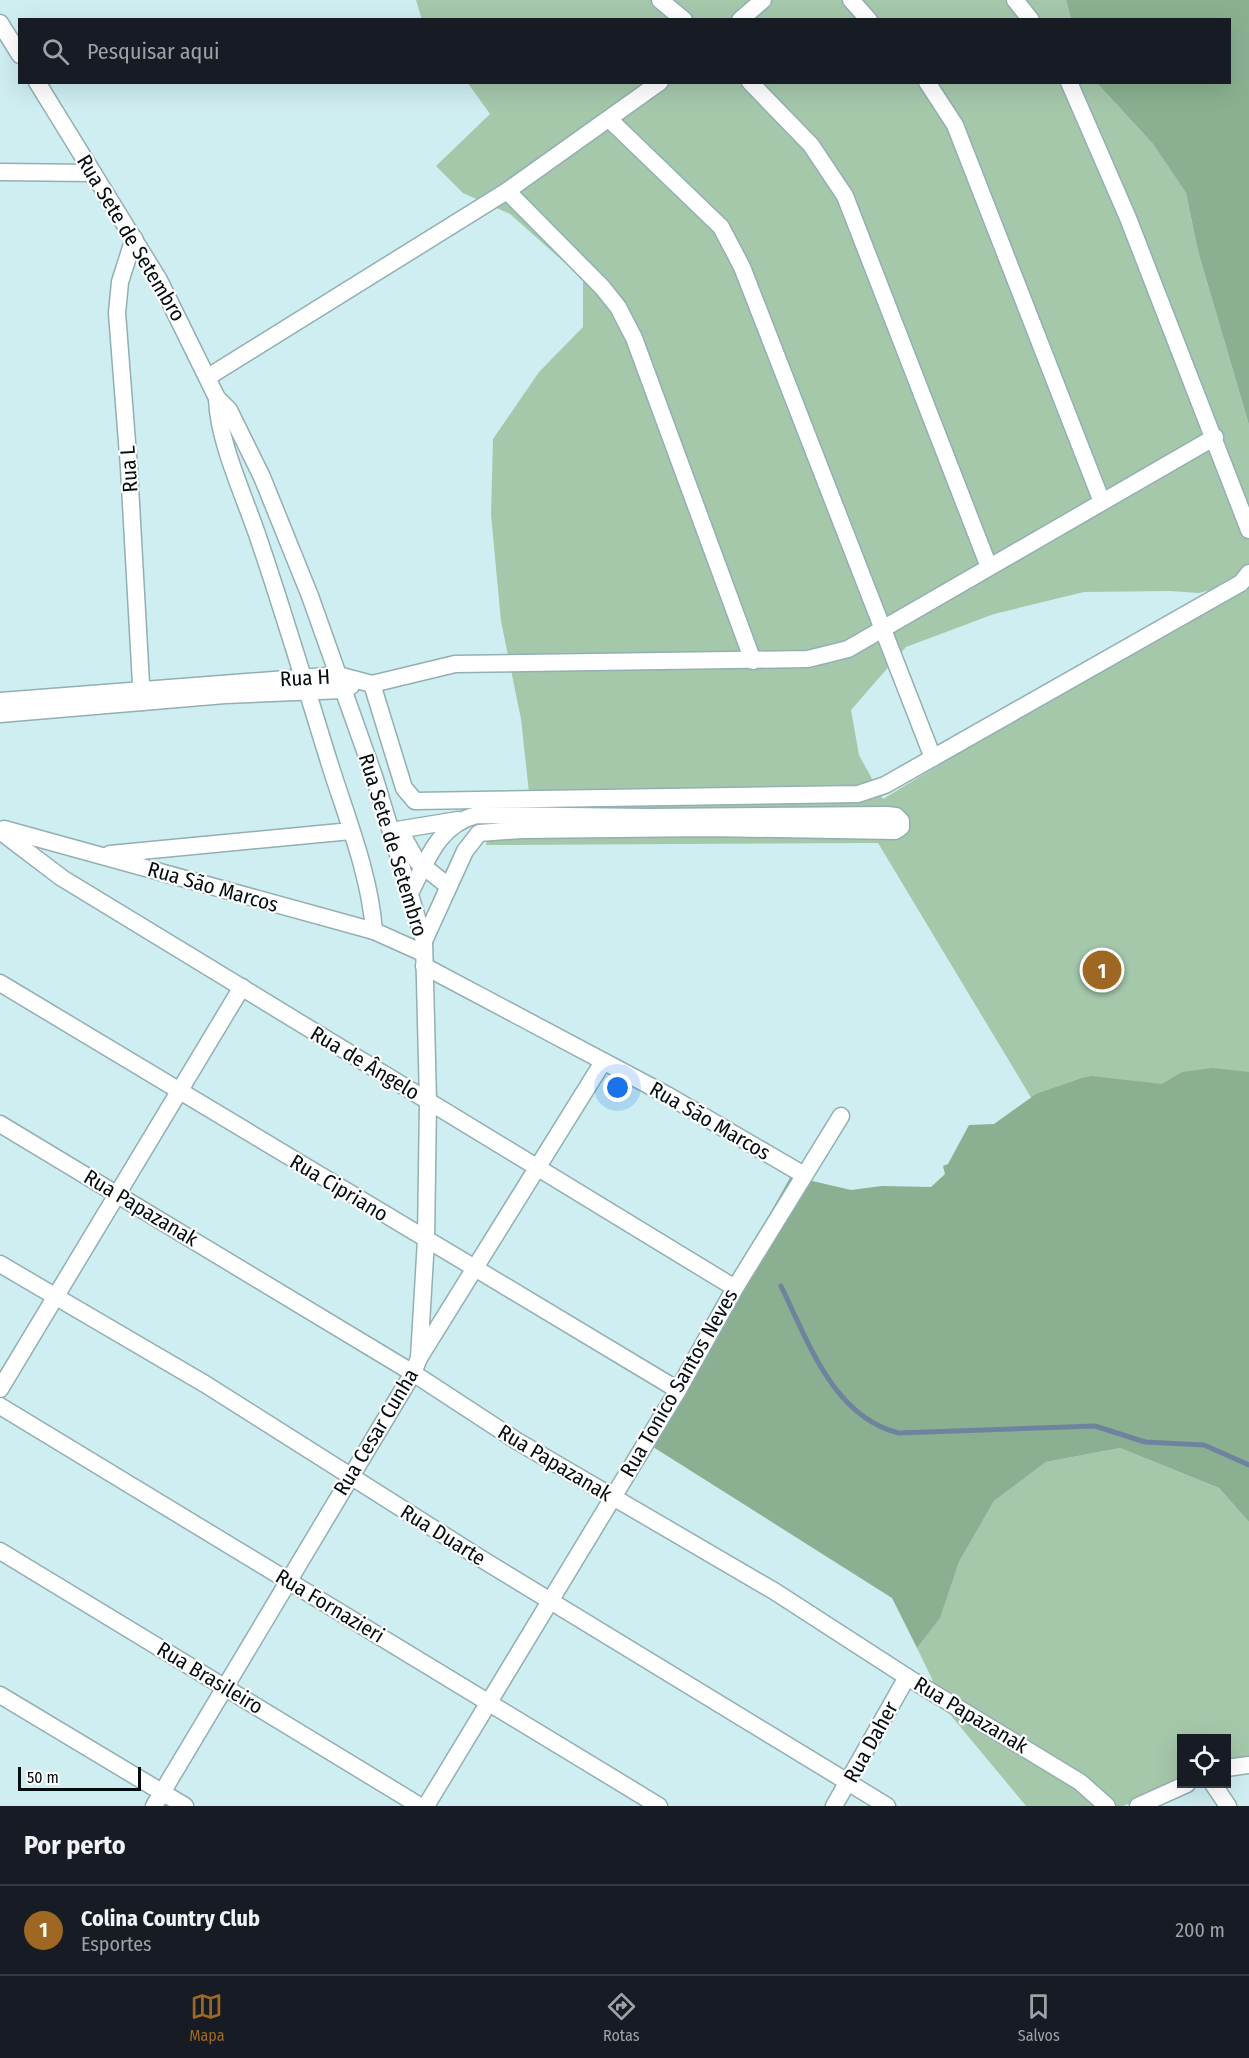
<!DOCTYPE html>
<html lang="pt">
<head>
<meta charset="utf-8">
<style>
	:root { --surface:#171b24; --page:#20242c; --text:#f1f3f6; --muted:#9ea1a6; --line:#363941; --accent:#9e6822 }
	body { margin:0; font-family:"Fira Sans Condensed",sans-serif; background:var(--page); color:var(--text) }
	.controls { position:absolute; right:18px; bottom:18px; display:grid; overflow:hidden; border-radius:0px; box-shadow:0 6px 24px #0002 }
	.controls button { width:54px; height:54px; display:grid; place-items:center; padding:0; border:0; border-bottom:2px solid var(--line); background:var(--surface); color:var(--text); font:30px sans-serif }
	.scale { position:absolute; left:18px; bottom:15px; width:123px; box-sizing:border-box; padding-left:6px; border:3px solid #040d0f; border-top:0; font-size:16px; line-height:21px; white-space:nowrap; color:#040d0f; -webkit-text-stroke:4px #fff; paint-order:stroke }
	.you { position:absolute; left:618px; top:1088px; width:21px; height:21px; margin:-15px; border:4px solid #fff; border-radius:50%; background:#1a73e8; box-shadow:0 0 0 9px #1a73e833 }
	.badge { display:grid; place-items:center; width:39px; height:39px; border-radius:50%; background:var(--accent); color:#fff; font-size:20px; font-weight:700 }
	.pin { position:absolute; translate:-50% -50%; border:3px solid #fff; box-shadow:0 2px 6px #0006 }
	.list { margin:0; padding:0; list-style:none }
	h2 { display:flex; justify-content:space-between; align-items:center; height:78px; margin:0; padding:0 24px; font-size:26px }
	h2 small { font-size:20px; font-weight:400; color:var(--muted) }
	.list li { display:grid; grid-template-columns:39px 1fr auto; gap:18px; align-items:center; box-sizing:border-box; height:90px; padding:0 24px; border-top:2px solid var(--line) }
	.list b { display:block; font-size:22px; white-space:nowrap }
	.list p { margin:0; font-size:20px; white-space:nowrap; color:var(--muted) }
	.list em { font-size:20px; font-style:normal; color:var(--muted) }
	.icon { flex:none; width:33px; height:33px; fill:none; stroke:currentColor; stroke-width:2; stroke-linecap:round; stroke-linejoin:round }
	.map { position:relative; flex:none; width:1249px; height:1806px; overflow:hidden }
	.search { position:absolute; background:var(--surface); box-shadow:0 6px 24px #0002; left:18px; right:18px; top:18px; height:66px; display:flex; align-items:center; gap:15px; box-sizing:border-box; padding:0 21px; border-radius:0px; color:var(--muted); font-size:22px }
	.sheet { height:168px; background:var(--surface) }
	nav { display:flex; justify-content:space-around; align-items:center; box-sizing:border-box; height:84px; border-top:2px solid var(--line); background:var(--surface); font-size:16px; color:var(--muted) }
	nav a { display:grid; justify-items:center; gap:3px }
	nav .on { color:var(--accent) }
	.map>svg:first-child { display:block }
	.green { fill:#a5c8ab; fill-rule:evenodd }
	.forest { fill:#8ab091 }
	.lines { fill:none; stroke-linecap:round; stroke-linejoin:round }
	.stream { stroke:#70839e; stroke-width:5 }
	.street-casing { stroke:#92afb2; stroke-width:19 }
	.street { stroke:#fff; stroke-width:16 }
	.labels { text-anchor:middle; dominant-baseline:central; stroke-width:4.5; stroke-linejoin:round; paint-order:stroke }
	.street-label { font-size:21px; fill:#040d0f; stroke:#fff }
</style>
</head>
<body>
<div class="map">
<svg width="1249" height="1806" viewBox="0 0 1249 1806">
	<rect width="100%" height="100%" fill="#cfeef2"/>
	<!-- green -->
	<g class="green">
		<polygon points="416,0 1066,0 1071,19 422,20"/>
		<path d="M 467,82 L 1097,83 L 1153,144 L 1186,193 L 1198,251 L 1249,425 L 1249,1096 L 1059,1144 L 878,843 L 486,845 L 496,807 L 530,802 L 521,719 L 501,621 L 491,515 L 493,439 L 539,372 L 583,327 L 583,279 L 510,214 L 463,193 L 436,166 L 490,114 ZM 1241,582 L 883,799 L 859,755 L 851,710 L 906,647 L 994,614 L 1084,592 L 1170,591 L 1199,593 Z"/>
		<polygon points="1120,1448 1219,1488 1249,1522 1249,1769 1227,1769 1226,1738 1182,1738 1181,1783 1123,1806 1026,1806 948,1712 917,1648 940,1617 959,1562 994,1501 1046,1462"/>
	</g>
	<!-- forest -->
	<g class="forest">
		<polygon points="1066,0 1249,0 1249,425 1198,251 1186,193 1153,144 1097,83 1230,82 1230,20 1071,19"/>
		<polygon points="1212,1068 1249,1072 1249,1522 1219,1488 1120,1448 1046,1462 994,1501 959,1562 940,1618 917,1648 892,1598 642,1440 791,1176 851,1190 882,1186 931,1187 945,1174 943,1166 948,1164 969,1125 994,1124 1036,1094 1082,1078 1091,1076 1162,1084 1182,1072"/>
	</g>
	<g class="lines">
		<!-- stream -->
		<path class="stream" d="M 781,1286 C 808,1341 833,1417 899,1433 L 1095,1426 L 1145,1442 L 1204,1445 L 1249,1465"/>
		<defs>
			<g id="street">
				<polyline points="660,0 684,20"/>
				<polyline points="851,0 869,20"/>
				<polyline points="1015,0 1031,20"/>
				<polyline points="740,20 763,0"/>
				<polyline points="0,23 20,55"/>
				<polyline points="37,82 159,280 217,398 229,410 262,477 310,596 375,779 424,941 428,1101 426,1240 419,1358"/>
				<polyline points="750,82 811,145 845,196 989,567"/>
				<polyline points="927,82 955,125 1102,502"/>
				<polyline points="1069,82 1128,218 1249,530"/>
				<polyline points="610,120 721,227 742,267 933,758"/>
				<polyline points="0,172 93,173"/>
				<polyline points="507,191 602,287 618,307 634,338 753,661"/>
				<polyline points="134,238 120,282 117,313 129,468 142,702"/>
				<polyline points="208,377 507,191 660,82"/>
				<path d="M 217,398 C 218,441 244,495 258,537 C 284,613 307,691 331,768 C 348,821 370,876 374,931"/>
				<polyline points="372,684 404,788 415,801 858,794 885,785 1241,583 1249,573"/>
				<polyline points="0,701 338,675 372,684 455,664 808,659 848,649 1215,437"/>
				<polyline points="0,714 225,695 343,690 351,686"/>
				<polyline points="4,829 374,931 423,953"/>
				<polyline points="0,831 62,878 735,1288"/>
				<polyline points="391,831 458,820"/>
				<polyline points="400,831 417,861 448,886"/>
				<polyline points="110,854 351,831"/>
				<path d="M 411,891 C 427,860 439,824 477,815 L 648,817 L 887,815 L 896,816 L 901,821 L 901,827 L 895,831 L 708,828 L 522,830 L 479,833 L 465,851 L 424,941"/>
				<polyline points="424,966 667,1095 804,1175"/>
				<polyline points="0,983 678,1390"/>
				<polyline points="0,1124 413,1373 517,1441 774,1591 907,1677 1080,1782 1107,1806"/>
				<polyline points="0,1264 205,1384 480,1558 887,1806"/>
				<polyline points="0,1389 242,987"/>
				<polyline points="0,1406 659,1806"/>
				<polyline points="0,1551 420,1806"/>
				<polyline points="0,1695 185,1806"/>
				<polyline points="1226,1768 1249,1765"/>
				<polyline points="1213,1784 1228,1806"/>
				<polyline points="154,1806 413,1373 419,1358 603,1062"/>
				<polyline points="426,1806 678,1390 735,1288 841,1116"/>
				<polyline points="834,1806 907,1677"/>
				<polyline points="1138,1806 1187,1784"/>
			</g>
		</defs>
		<!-- street casing -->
		<use href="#street" class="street-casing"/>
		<!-- street -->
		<use href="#street" class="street"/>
	</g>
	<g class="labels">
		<!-- street labels -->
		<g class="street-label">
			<text transform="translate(131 238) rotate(59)">Rua Sete de Setembro</text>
			<text transform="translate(129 469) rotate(-94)">Rua L</text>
			<text transform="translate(305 678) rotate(-3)">Rua H</text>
			<text transform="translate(393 845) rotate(73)">Rua Sete de Setembro</text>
			<text transform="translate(213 887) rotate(16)">Rua São Marcos</text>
			<text transform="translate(365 1063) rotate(31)">Rua de Ângelo</text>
			<text transform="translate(710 1121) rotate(30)">Rua São Marcos</text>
			<text transform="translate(339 1188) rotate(31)">Rua Cipriano</text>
			<text transform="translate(141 1208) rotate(31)">Rua Papazanak</text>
			<text transform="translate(679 1383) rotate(-60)">Rua Tonico Santos Neves</text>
			<text transform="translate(376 1432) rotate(-59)">Rua Cesar Cunha</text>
			<text transform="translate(555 1463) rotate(31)">Rua Papazanak</text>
			<text transform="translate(443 1535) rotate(32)">Rua Duarte</text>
			<text transform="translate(330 1606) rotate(31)">Rua Fornazieri</text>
			<text transform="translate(210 1678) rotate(31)">Rua Brasileiro</text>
			<text transform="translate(971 1715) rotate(31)">Rua Papazanak</text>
			<text transform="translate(871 1742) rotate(-61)">Rua Daher</text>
		</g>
	</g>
</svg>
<div class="controls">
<button><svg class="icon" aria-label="locate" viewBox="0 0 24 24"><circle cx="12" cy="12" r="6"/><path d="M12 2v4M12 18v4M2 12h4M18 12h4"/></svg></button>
</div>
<div class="scale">50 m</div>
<div class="you"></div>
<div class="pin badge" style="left:1102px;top:970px">1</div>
<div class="search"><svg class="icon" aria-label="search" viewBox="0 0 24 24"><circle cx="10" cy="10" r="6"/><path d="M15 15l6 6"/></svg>Pesquisar aqui</div>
</div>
<section class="sheet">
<h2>Por perto<small></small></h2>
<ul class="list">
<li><span class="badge">1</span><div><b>Colina Country Club</b><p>Esportes</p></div><em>200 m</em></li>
</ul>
</section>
<nav>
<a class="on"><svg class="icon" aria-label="map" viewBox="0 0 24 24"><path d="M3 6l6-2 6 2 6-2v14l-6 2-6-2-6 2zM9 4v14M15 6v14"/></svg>Mapa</a>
<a><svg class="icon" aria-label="directions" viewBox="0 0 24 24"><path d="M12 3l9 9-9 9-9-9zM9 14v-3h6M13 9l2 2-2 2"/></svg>Rotas</a>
<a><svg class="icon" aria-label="saved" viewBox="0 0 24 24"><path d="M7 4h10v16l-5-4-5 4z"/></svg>Salvos</a>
</nav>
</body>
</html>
